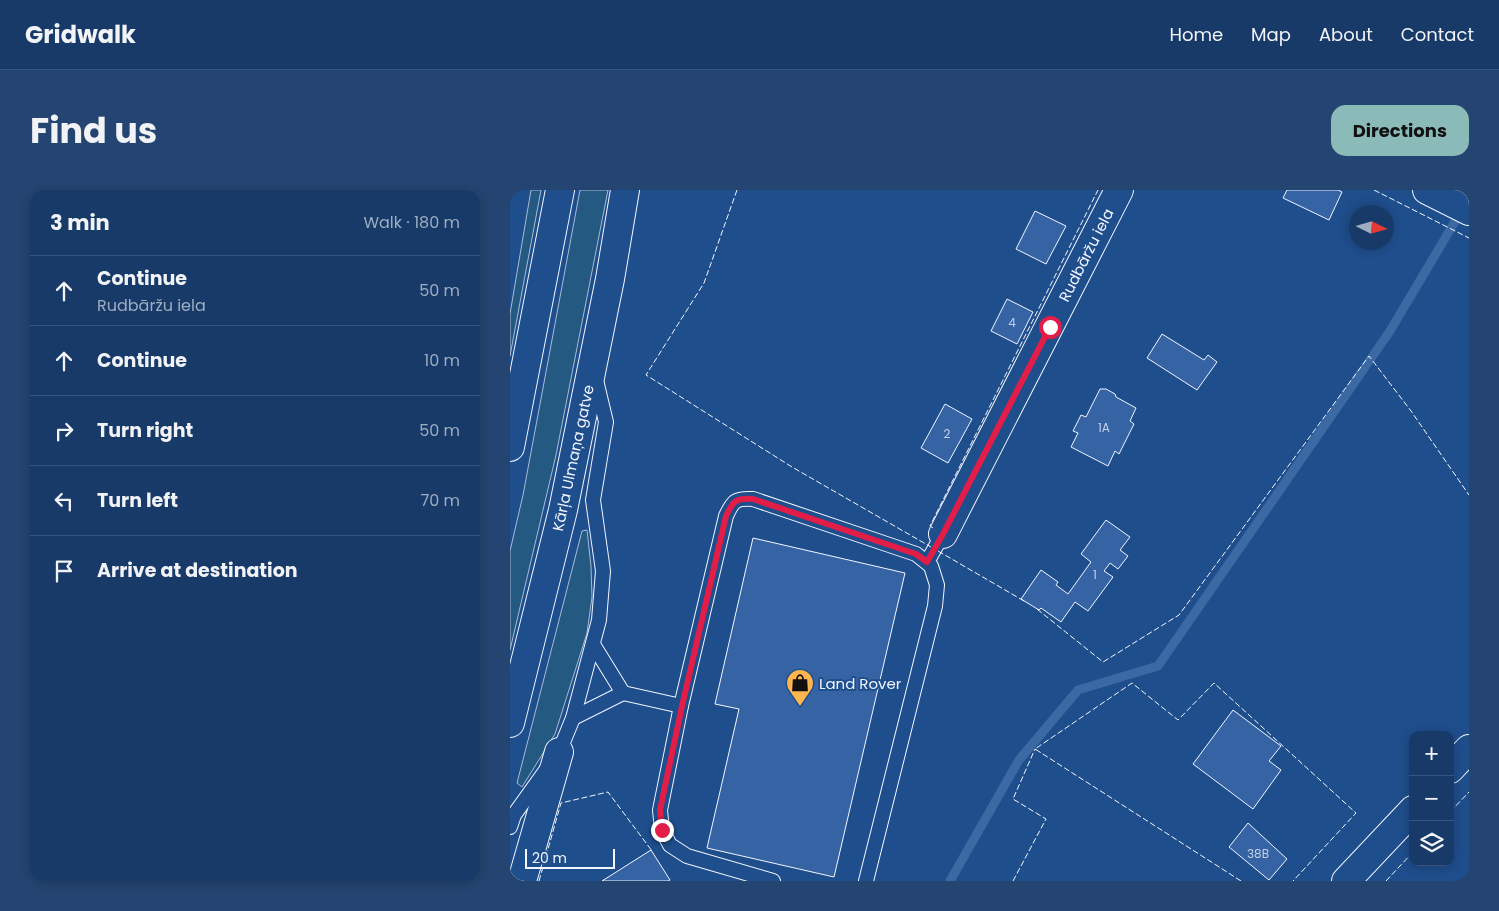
<!DOCTYPE html>
<html lang="en">
<head>
<meta charset="utf-8">
<style>
	:root { --surface:#173a69; --page:#244571; --text:#f1f3f6; --muted:#9eadc0; --line:#36547d; --accent:#8bbbb9 }
	body { margin:0; font-family:Poppins,sans-serif; background:var(--page); color:var(--text) }
	.controls { position:absolute; right:15px; bottom:15px; display:grid; overflow:hidden; border-radius:10px; box-shadow:0 2px 12px #0003 }
	.controls button { width:45px; height:45px; display:grid; place-items:center; padding:0; border:0; border-bottom:1px solid var(--line); background:var(--surface); color:var(--text); font:25px sans-serif }
	.compass { position:absolute; left:839px; top:15px; width:45px; height:45px; border-radius:50%; background:var(--surface); box-shadow:0 2px 12px #0003; rotate:95deg }
	.scale { position:absolute; left:15px; bottom:12px; width:90px; box-sizing:border-box; padding-left:5px; border:2px solid #f2f6ff; border-top:0; font-size:14px; line-height:18px; white-space:nowrap; color:#f2f6ff; -webkit-text-stroke:4px #1f4e8c; paint-order:stroke }
	.stop { position:absolute; width:15px; height:15px; margin:-11px; border:4px solid #e11d48; border-radius:50%; background:#fff }
	.stop.end { background:#e11d48; border-color:#fff; box-shadow:0 1px 5px #0008 }
	.list { margin:0; padding:0; list-style:none }
	h2 { display:flex; justify-content:space-between; align-items:center; height:65px; margin:0; padding:0 20px; font-size:21px }
	h2 small { font-size:16px; font-weight:400; color:var(--muted) }
	.list li { display:grid; grid-template-columns:32px 1fr auto; gap:15px; align-items:center; box-sizing:border-box; height:70px; padding:0 20px; border-top:1px solid var(--line) }
	.list b { display:block; font-size:19px; white-space:nowrap }
	.list p { margin:0; font-size:16px; white-space:nowrap; color:var(--muted) }
	.list em { font-size:16px; font-style:normal; color:var(--muted) }
	.icon { flex:none; width:28px; height:28px; fill:none; stroke:currentColor; stroke-width:2; stroke-linecap:round; stroke-linejoin:round }
	.map { position:relative; flex:none; width:959px; height:691px; overflow:hidden; border-radius:15px }
	header { display:flex; align-items:center; gap:30px; box-sizing:border-box; height:70px; padding:0 25px; background:var(--surface); border-bottom:1px solid var(--line) }
	header strong { font-size:24px }
	nav { display:flex; gap:28px; margin-inline-start:auto; font-size:18px }
	.intro { display:flex; align-items:center; justify-content:space-between; box-sizing:border-box; height:120px; padding:0 30px }
	h1 { margin:0; font-size:35px }
	.button { padding:12px 22px; border-radius:15px; background:var(--accent); color:#111; font-size:18px; font-weight:700 }
	main { display:flex; gap:30px; padding:0 30px }
	aside { flex:1; background:var(--surface); border-radius:15px; box-shadow:0 2px 12px #0003 }
	.map>svg:first-child { display:block }
	.green { fill:#245a82; stroke:#a8bbd7 }
	.lines { fill:none; stroke-linecap:round; stroke-linejoin:round }
	.stream { stroke:#3b69a3; stroke-width:9 }
	.building { fill:#3563a3; stroke:#f2f6ff }
	.lane-casing { stroke:#f2f6ff; stroke-width:16 }
	.street-casing { stroke:#f2f6ff; stroke-width:30 }
	.secondary-casing { stroke:#f2f6ff; stroke-width:30 }
	.highway-casing { stroke:#f2f6ff; stroke-width:30 }
	.lane { stroke:#1f4e8c; stroke-width:14 }
	.street { stroke:#1f4e8c; stroke-width:28 }
	.secondary { stroke:#1f4e8c; stroke-width:28 }
	.highway { stroke:#1f4e8c; stroke-width:28 }
	.fence { stroke:#f2f6ff; stroke-width:1; stroke-dasharray:6 2.5; stroke-linecap:butt }
	.route { stroke:#e11d48; stroke-width:6 }
	.labels { text-anchor:middle; dominant-baseline:central; stroke-width:4; stroke-linejoin:round; paint-order:stroke }
	.number-label { font-size:12px; fill:#c3d1e8 }
	.street-label { font-size:15px; fill:#f2f6ff; stroke:#1f4e8c }
	.poi-label { font-size:15px; fill:#f2f6ff; stroke:#1f4e8c; text-anchor:start }
</style>
</head>
<body>
<header>
<strong>Gridwalk</strong>
<nav><a>Home</a><a>Map</a><a>About</a><a>Contact</a></nav>
</header>
<div class="intro"><h1>Find us</h1><a class="button">Directions</a></div>
<main>
<aside>
<h2>3 min<small>Walk · 180 m</small></h2>
<ul class="list">
<li><svg class="icon" aria-label="ahead" viewBox="0 0 24 24"><path d="M12 20V5M6 11l6-6 6 6"/></svg><div><b>Continue</b><p>Rudbāržu iela</p></div><em>50 m</em></li>
<li><svg class="icon" aria-label="ahead" viewBox="0 0 24 24"><path d="M12 20V5M6 11l6-6 6 6"/></svg><div><b>Continue</b></div><em>10 m</em></li>
<li><svg class="icon" aria-label="right" viewBox="0 0 24 24"><path d="M7 20v-9h11M14 6l5 5-5 5"/></svg><div><b>Turn right</b></div><em>50 m</em></li>
<li><svg class="icon" aria-label="left" viewBox="0 0 24 24"><path d="M17 20v-9H6M10 6l-5 5 5 5"/></svg><div><b>Turn left</b></div><em>70 m</em></li>
<li><svg class="icon" aria-label="arrive" viewBox="0 0 24 24"><path d="M6 21V4h12l-3 4 3 4H6"/></svg><div><b>Arrive at destination</b></div></li>
</ul>
</aside>
<div class="map">
<svg width="959" height="691" viewBox="0 0 959 691">
	<rect width="100%" height="100%" fill="#1f4e8c"/>
	<!-- green -->
	<g class="green">
		<polygon points="21,0 31,0 0,166 0,124"/>
		<polygon points="70,0 98,0 46,265 0,460 0,361 13,305"/>
		<polygon points="77,340 81,376 82,407 77,443 45,544 12,597 7,593 72,341"/>
	</g>
	<g class="lines">
		<!-- stream -->
		<polyline class="stream" points="440,691 509,570 568,500 648,476 880,141 953,18 959,2"/>
	</g>
	<!-- building -->
	<g class="building">
		<polygon points="777,0 828,0 832,2 819,30 773,8"/>
		<polygon points="525,21 556,36 536,74 506,59"/>
		<polygon points="497,109 523,122 507,154 481,141"/>
		<polygon points="652,144 694,170 698,165 707,172 687,200 637,168"/>
		<polygon points="590,199 596,199 605,204 606,207 626,218 620,231 624,234 609,264 605,261 598,276 561,257 568,243 563,241 571,225 576,227"/>
		<polygon points="435,214 462,229 438,273 411,258"/>
		<polygon points="596,330 620,347 610,360 618,366 608,379 600,373 594,381 603,387 578,421 565,412 551,432 531,418 529,420 511,409 531,380 548,392 546,395 558,404 581,372 571,364"/>
		<polygon points="243,348 395,383 324,687 197,658 229,519 205,514"/>
		<polygon points="723,520 771,556 759,571 771,580 743,619 683,574"/>
		<polygon points="738,633 777,669 759,690 719,657"/>
		<polygon points="141,660 160,690 158,691 92,691"/>
	</g>
	<g class="lines">
		<defs>
			<g id="lane">
				<polyline points="417,372 433,344"/>
				<polyline points="84,456 113,503 171,516"/>
				<polyline points="63,528 113,503"/>
				<polyline points="0,637 4,625 49,562 63,528 89,430 93,381 83,310 96,232 86,190"/>
				<path d="M 263,691 L 177,666 L 160,655 L 152,640 L 150,620 L 171,516 L 216,326 C 223,311 225,308 243,309 L 406,364 L 421,376 L 427,395 L 425,416 L 356,691"/>
			</g>
			<g id="street">
				<polyline points="917,0 959,21"/>
				<polyline points="433,344 609,0"/>
				<polyline points="12,691 49,562"/>
			</g>
			<g id="secondary">
				<polyline points="940,579 959,559"/>
				<polyline points="836,691 903,620"/>
			</g>
			<g id="highway">
				<polyline points="0,257 50,0"/>
				<polyline points="0,533 53,320 100,89 115,0"/>
			</g>
		</defs>
		<!-- lane casing -->
		<use href="#lane" class="lane-casing"/>
		<!-- street casing -->
		<use href="#street" class="street-casing"/>
		<!-- secondary casing -->
		<use href="#secondary" class="secondary-casing"/>
		<!-- highway casing -->
		<use href="#highway" class="highway-casing"/>
		<!-- lane -->
		<use href="#lane" class="lane"/>
		<!-- street -->
		<use href="#street" class="street"/>
		<!-- secondary -->
		<use href="#secondary" class="secondary"/>
		<!-- highway -->
		<use href="#highway" class="highway"/>
		<!-- fence -->
		<g class="fence">
			<polyline points="227,0 194,93 136,185 282,277 421,357"/>
			<polyline points="864,0 959,48"/>
			<polyline points="423,338 420,336 588,0"/>
			<polyline points="428,361 514,411"/>
			<polyline points="527,419 593,472 669,425 859,166 901,221 959,305"/>
			<polyline points="940,622 959,602"/>
			<polyline points="29,691 51,613 98,602 142,661"/>
			<polyline points="503,691 536,629 503,609 525,559 526,560"/>
			<polyline points="731,691 525,559 622,493 668,530 704,493 846,623 783,691"/>
			<polyline points="876,691 903,662"/>
		</g>
	</g>
	<g class="lines">
		<!-- route -->
		<path class="route" d="M 152,640 L 150,620 L 172,516 L 216,326 C 223,311 225,308 243,309 L 406,364 L 417,372 L 433,344 L 540,137"/>
	</g>
	<!-- icons -->
	<defs>
		<symbol id="shop-pin" viewBox="-11 -11 22 30"><path d="M0 17L-7.5 6A9.5 9.5 0 1 1 7.5 6Z" fill="#ffb74d" stroke="#1f4e8c"/><path d="M-5-2.5h2.3a2.7 3.5 0 0 1 5.4 0H5L5.5 6h-11ZM-1.5-2.5h3a1.5 2.3 0 0 0-3 0Z" fill="#111"/></symbol>
	</defs>
	<g fill-rule="evenodd">
		<use href="#shop-pin" x="274" y="477" width="32" height="43"/>
	</g>
	<g class="labels">
		<!-- number labels -->
		<g class="number-label">
			<text x="502" y="132">4</text>
			<text x="594" y="237">1A</text>
			<text x="437" y="243">2</text>
			<text x="585" y="384">1</text>
			<text x="748" y="663">38B</text>
		</g>
		<!-- street labels -->
		<g class="street-label">
			<text transform="translate(576 65) rotate(-63)">Rudbāržu iela</text>
			<text transform="translate(63 268) rotate(-78)">Kārļa Ulmaņa gatve</text>
		</g>
		<!-- poi labels -->
		<g class="poi-label">
			<text x="309" y="493">Land Rover</text>
		</g>
	</g>
</svg>
<div class="controls">
<button>+</button>
<button>−</button>
<button><svg class="icon" aria-label="layers" viewBox="0 0 24 24"><path d="M12 4l9 5-9 5-9-5zM3 14l9 5 9-5"/></svg></button>
</div>
<svg class="compass" viewBox="-18 -18 36 36"><path d="M0-13l5 13h-10z" fill="#e53935"/><path d="M0 13l5-13h-10z" fill="#9eadc0"/></svg>
<div class="scale">20 m</div>
<div class="stop" style="left:540px;top:137px"></div>
<div class="stop end" style="left:152px;top:640px"></div>
</div>
</main>
</body>
</html>
